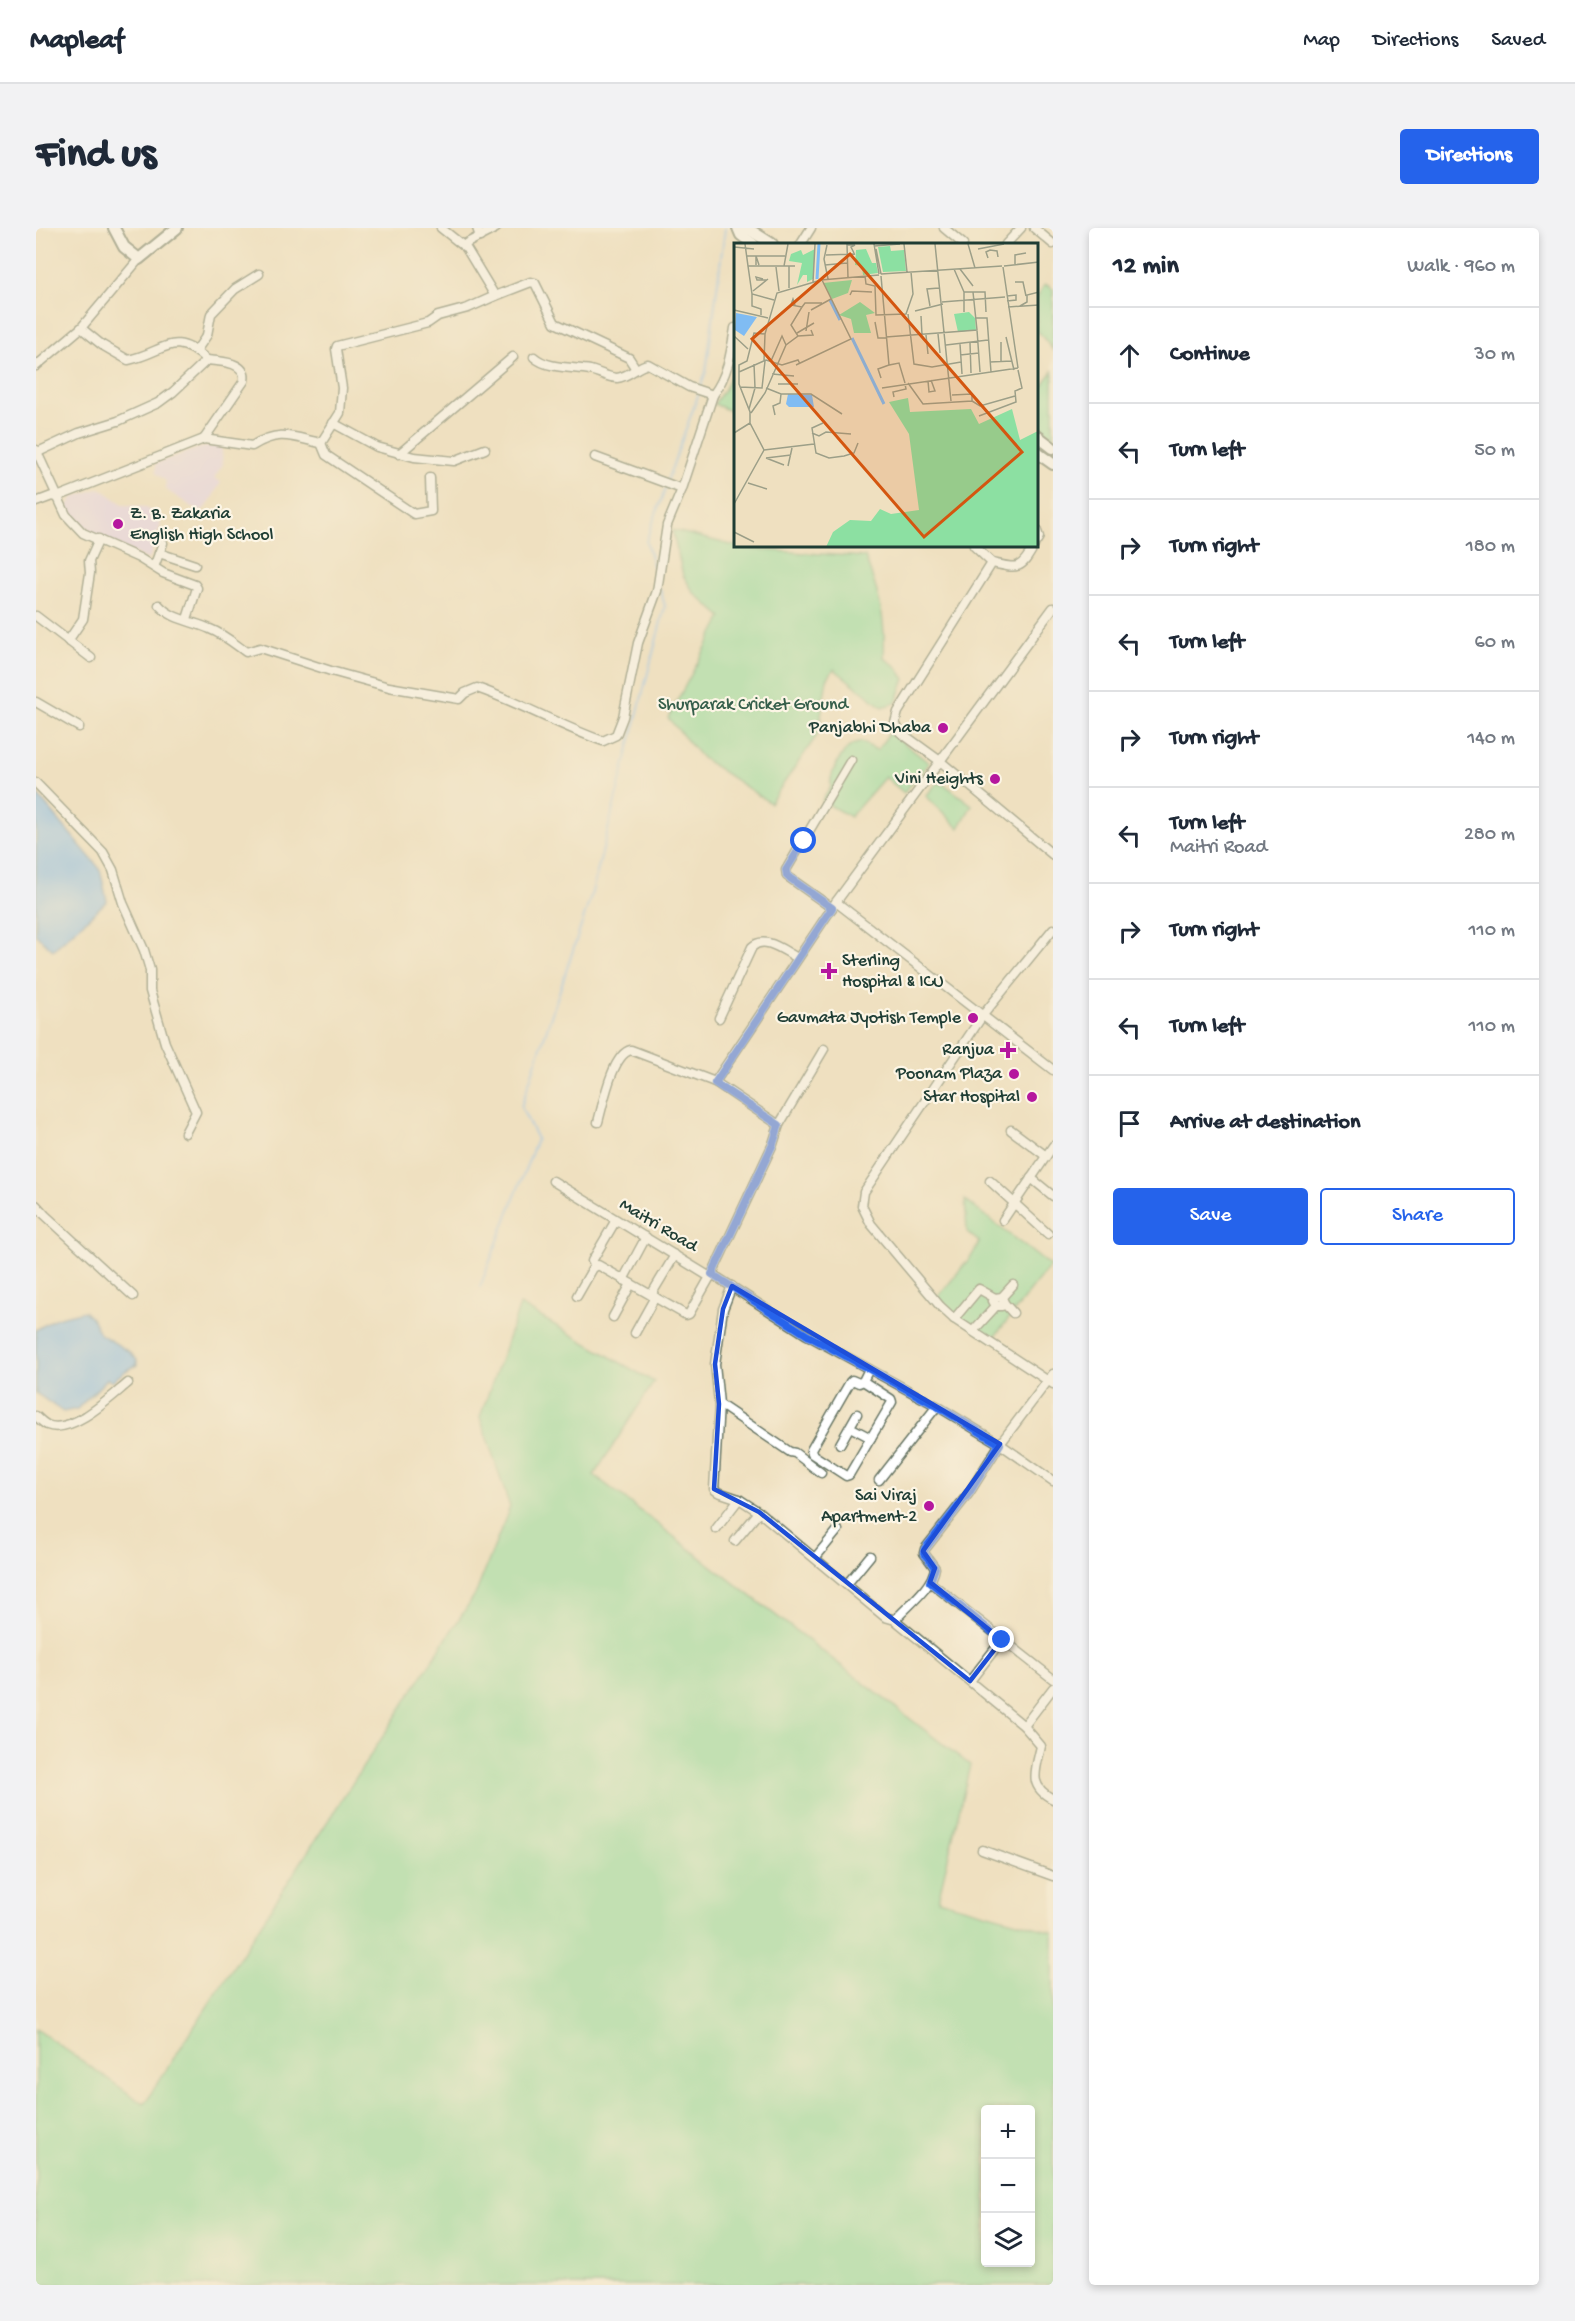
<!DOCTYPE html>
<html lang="en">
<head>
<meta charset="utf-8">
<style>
	:root { --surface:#fff; --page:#f2f2f3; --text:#1f2937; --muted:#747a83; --line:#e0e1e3; --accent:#2563eb }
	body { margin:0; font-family:"Gochi Hand",sans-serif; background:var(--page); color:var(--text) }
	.controls { position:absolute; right:18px; bottom:18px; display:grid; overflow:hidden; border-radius:6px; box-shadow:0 3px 9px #0003 }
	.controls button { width:54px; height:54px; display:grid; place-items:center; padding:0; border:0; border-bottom:2px solid var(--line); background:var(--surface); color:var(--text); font:30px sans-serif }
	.stop { position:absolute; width:18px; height:18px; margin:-14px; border:4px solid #2563eb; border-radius:50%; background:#fff }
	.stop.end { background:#2563eb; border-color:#fff; box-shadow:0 2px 6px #0008 }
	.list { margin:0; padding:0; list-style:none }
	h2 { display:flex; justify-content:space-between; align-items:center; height:78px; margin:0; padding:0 24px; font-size:26px }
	h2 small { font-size:20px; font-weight:400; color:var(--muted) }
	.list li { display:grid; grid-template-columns:39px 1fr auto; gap:18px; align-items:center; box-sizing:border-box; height:96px; padding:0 24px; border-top:2px solid var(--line) }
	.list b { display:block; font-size:22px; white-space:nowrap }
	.list p { margin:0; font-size:20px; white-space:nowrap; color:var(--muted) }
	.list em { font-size:20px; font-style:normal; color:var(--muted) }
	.actions { display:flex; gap:12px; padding:18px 24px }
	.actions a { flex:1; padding:14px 0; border:2px solid var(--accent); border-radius:6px; text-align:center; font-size:21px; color:var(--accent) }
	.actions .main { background:var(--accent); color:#fff }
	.icon { flex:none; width:33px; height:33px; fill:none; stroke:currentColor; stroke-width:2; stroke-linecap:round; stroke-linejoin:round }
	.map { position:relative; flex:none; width:1017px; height:2057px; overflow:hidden; border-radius:6px }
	header { display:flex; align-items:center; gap:36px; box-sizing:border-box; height:84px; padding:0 30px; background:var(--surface); border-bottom:2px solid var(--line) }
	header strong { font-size:28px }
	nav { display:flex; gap:33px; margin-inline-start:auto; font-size:21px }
	.intro { display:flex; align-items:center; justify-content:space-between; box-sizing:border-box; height:144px; padding:0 36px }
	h1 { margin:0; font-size:42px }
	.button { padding:15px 27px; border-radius:6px; background:var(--accent); color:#fff; font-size:21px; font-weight:700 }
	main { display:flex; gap:36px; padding:0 36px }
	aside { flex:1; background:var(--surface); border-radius:6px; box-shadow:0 3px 9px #0003 }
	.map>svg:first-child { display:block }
	.built { fill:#e4d3f1 }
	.green { fill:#8ce0a2; stroke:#568e6b; stroke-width:1.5; fill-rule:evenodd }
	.water { fill:#80bcf3; stroke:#507c94; stroke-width:1.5 }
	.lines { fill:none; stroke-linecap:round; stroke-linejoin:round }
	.stream { stroke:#80bcf3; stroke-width:2 }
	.minor-casing { stroke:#687665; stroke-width:11 }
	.major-casing { stroke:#687665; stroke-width:14 }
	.minor { stroke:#fff; stroke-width:8 }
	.major { stroke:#fff; stroke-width:10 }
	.route { stroke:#2563eb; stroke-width:8 }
	.marked { fill:none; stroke:#1d4ed8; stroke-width:4.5; stroke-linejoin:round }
	.poi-dot { fill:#b5179e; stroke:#fcf5e5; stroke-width:2 }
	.labels { text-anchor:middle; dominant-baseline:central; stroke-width:4.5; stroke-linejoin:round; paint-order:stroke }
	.poi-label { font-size:18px; fill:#1f3d34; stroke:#fcf5e5; text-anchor:end }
	.park-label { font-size:18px; fill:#355e4a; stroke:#fcf5e5 }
	.street-label { font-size:18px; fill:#1f3d34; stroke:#fcf5e5 }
	.inset-river { fill:none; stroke:#80bcf3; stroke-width:3 }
	.inset-road { fill:none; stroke:#9c9f88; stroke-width:1.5 }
	.view { fill:#d45610; fill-opacity:0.15; stroke:#d45610; stroke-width:3 }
	.inset-edge { fill:none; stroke:#1f3d34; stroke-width:3 }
</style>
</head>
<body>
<header>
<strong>Mapleaf</strong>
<nav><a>Map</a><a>Directions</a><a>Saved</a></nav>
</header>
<div class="intro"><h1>Find us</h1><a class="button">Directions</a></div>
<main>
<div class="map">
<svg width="1017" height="2057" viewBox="0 0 1017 2057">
	<rect width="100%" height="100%" fill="#fcf5e5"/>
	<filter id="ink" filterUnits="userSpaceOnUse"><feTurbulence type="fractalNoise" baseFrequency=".0167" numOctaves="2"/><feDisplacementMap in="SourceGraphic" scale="12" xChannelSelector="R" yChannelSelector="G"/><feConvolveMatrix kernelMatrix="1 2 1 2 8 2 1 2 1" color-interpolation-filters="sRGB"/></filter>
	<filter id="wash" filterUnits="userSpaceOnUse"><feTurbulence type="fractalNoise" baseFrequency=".008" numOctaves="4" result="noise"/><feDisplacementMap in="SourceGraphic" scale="24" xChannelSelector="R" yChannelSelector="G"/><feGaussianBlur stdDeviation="1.35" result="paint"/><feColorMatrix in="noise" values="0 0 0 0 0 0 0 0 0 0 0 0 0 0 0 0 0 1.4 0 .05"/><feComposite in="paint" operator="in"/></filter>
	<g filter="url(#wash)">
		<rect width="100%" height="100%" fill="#efe0c0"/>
		<!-- built -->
		<g class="built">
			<polygon points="185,217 187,236 178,250 185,254 172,277 164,284 129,261 130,253 120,245 120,235 164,220"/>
			<polygon points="64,260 88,277 109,279 119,287 125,296 113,332 58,307 39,295 31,279 38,269"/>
		</g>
		<!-- green -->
		<g class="green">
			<polygon points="1009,56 1017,61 1017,122 1001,102 1001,69"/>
			<polygon points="699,134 699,185 678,176 690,159"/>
			<polygon points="1017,143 1017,209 1001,197 1001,165"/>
			<path d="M 636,302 L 711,321 L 829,329 C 843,366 850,390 848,430 L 860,438 L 869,451 L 860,475 L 846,479 L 798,441 L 791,451 L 782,506 L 734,575 L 666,530 L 632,490 L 686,389 L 658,365 L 647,347 Z"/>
			<path d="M 854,504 L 893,535 L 868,565 L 849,549 L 814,589 L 786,573 L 795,559 C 792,548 806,523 816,517 C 819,516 822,515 825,514 L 841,522 Z"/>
			<polygon points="901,555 909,557 936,577 923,600 890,568"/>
			<polygon points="929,972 1014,1038 956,1112 921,1089 902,1069 937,1026 943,1014 931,1004"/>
			<path d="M 484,1077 L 618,1154 L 558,1247 L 934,1537 L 902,1672 L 1017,1704 L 1017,2057 L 0,2057 L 0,1801 L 108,1876 L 440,1365 L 474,1279 L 444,1189 ZM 950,1882 L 994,1882 L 994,2034 L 950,2034 Z"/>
		</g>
		<!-- water -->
		<g class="water">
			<polygon points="0,565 64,641 71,673 17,722 0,707"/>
			<polygon points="48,1083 57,1092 64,1106 92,1123 101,1132 101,1137 91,1142 76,1153 71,1151 41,1181 27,1184 0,1165 0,1102 20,1090"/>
		</g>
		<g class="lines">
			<!-- stream -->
			<g class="stream">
				<polyline points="664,160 670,144 689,0"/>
				<polyline points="631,253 663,165"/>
				<polyline points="620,347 610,313 630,259"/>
				<polyline points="444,1059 501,911 485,879 555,668 629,378 624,361"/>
			</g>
		</g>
	</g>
	<g filter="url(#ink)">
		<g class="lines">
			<defs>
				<g id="minor">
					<polyline points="441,0 444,9"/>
					<polyline points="908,0 927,16"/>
					<polyline points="998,0 1017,16"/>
					<polyline points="431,15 460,0"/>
					<polyline points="765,16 775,0"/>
					<polyline points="970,16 985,0"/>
					<polyline points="459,68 495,54 499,55 519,95 593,130 600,141"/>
					<path d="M 45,100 L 66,117 L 92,132 C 130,124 136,101 171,132"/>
					<polyline points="160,123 171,107 175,86 199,61 223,46"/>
					<path d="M 498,129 C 511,141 537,139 554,142 C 562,144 573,150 581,150 C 593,149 601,138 612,136 L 653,159 L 677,167"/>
					<polyline points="0,138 45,100 103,31"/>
					<polyline points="297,195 341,219 378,229 418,233 449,221"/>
					<polyline points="285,215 290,227 378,286 395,283 394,250"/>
					<polyline points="0,222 30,287 47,305 103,330 127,345 159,357 161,360 151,391"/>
					<path d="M 2,224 L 43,205 L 82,193 L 122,175 L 137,164 L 171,132 C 184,133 212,134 208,153 L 168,211"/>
					<polyline points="363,226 477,129"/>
					<polyline points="559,229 646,261"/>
					<path d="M 0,274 L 16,268 L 21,269 L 168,211 L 216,218 C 244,201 256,209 285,215 L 304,185 L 306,160 L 300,121 L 301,118 L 392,95 L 402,88 L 432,80 L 459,68 L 430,20 L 405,0"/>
					<polyline points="1000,301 1003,309 1000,314"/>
					<polyline points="938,318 956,335"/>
					<path d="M 998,318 C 985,342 982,341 956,335 L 862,484 L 859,495 L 864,504 L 904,533 L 1017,627"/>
					<polyline points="123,325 159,337"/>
					<polyline points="118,339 127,315"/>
					<path d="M 123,377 C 136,392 157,393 174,401 C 187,406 199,416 210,424 L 224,420 L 295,443 L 353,459 L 423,471 L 429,465 L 441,460 C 485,475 524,498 567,513 L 580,507 L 587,489 L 602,415 L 621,363 L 631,297 L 646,261 L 677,167 C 692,147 695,125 699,100"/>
					<polyline points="0,388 55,430"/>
					<polyline points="32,413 47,391 54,345 53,333 63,311"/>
					<polyline points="0,474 43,499"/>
					<polyline points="0,555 67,624 77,642 87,675 108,722 114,742 114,763 129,815 160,884 149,905"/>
					<polyline points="800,674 1017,842"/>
					<polyline points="796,680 751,648 750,642 815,532"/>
					<polyline points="1017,701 947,787 828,964 826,978 835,996 904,1078 918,1091 1017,1156"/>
					<path d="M 683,790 L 716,719 C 729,706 749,724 762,730"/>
					<path d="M 562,894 C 567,877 576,826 595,822 L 679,854"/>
					<polyline points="743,897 788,821"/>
					<polyline points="975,902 1010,928"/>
					<polyline points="995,950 1017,968"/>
					<polyline points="517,953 674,1049 676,1046 771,1107 901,1178 964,1216 1017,1253"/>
					<polyline points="954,953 1012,1006"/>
					<polyline points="0,977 9,987 97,1068"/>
					<polyline points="967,992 1017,918"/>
					<polyline points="559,1038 556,1033 580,992"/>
					<polyline points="676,1046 737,916 743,897 679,854 800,674 1017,380"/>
					<polyline points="587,1052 610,1009"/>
					<polyline points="696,1058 687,1081 679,1136 683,1176 678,1261 682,1264 703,1271 723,1284 849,1389 859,1392 988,1498 1017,1460"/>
					<polyline points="615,1067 639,1027"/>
					<polyline points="541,1068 557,1040 562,1037 650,1087 653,1086 674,1049"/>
					<polyline points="966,1069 968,1075 966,1078 960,1078 957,1073 959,1070 966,1069 977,1057"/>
					<polyline points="968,1075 977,1085"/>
					<polyline points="577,1089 595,1056"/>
					<polyline points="918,1091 943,1061 959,1070"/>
					<polyline points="937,1103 960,1078"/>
					<polyline points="599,1105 619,1069"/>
					<polyline points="827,1153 823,1155 816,1152 814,1154 775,1222 776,1226 810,1248 813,1247 856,1174 855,1171 827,1153 833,1141"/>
					<polyline points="683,1176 754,1224 759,1225 785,1245"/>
					<path d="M 0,1188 C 3,1191 7,1195 11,1197 C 36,1207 75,1169 92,1155"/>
					<polyline points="814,1199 835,1210"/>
					<polyline points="804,1216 821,1186"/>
					<polyline points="843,1252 901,1178"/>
					<polyline points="680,1301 703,1271"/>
					<polyline points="699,1313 723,1284"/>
					<polyline points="779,1330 802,1302"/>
					<polyline points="894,1354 1017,1451"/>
					<polyline points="811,1356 834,1328"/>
					<path d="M 859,1392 C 872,1377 896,1360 899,1340 L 888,1325 L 889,1321 L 933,1265 L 964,1216 L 1017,1146"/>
					<polyline points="934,1453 966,1412"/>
					<path d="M 988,1498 L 1005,1518 C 1000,1542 991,1558 1017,1571"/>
					<polyline points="946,1622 1017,1648"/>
				</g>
				<g id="major">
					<polyline points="78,0 88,19 103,31 141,0"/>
					<polyline points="702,0 705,7 717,16"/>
					<polyline points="711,0 736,16"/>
					<polyline points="1000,207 1017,220"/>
					<polyline points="1000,224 1017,236"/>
				</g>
			</defs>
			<!-- minor casing -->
			<use href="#minor" class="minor-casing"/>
			<!-- major casing -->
			<use href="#major" class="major-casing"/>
			<!-- minor -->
			<use href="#minor" class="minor"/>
			<!-- major -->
			<use href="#major" class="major"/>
		</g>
	</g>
	<g class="lines" filter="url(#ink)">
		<!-- route -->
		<polyline class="route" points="768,613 750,642 751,648 796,680 679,855 743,897 737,916 676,1046 771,1107 901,1178 964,1216 933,1265 889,1321 888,1325 899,1340 894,1354 966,1412"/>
	</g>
	<!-- marked area -->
	<path d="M0 0H1017V2057H0ZM 696,1058 L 964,1216 L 887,1323 L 899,1340 L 894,1354 L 966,1412 L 934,1453 L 723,1284 L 678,1261 L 683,1176 L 679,1136 L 687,1081 Z" fill="#efe0c0" fill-opacity=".55" fill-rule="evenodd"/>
	<path class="marked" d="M 696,1058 L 964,1216 L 887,1323 L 899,1340 L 894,1354 L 966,1412 L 934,1453 L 723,1284 L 678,1261 L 683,1176 L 679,1136 L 687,1081 Z"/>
	<!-- markers -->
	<g class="poi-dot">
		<circle cx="82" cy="296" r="6"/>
		<circle cx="907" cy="500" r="6"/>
		<circle cx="959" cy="551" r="6"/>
		<path d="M790 734h6v6h6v6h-6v6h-6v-6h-6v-6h6z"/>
		<circle cx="937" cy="790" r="6"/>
		<path d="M969 813h6v6h6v6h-6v6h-6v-6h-6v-6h6z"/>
		<circle cx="978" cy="846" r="6"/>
		<circle cx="996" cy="869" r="6"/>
		<circle cx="893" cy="1278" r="6"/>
	</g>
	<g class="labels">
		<!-- poi labels -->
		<g class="poi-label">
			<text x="94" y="286" text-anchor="start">Z. B. Zakaria<tspan x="94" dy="21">English High School</tspan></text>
			<text x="895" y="500">Panjabhi Dhaba</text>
			<text x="947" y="551">Vini Heights</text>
			<text x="806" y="733" text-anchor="start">Sterling<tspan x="806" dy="21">Hospital &amp; ICU</tspan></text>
			<text x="925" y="790">Gavmata Jyotish Temple</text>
			<text x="958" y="822">Ranjua</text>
			<text x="966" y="846">Poonam Plaza</text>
			<text x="984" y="869">Star Hospital</text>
			<text x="881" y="1268">Sai Viraj<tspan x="881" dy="21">Apartment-2</tspan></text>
		</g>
		<!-- park labels -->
		<g class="park-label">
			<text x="717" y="477">Shurparak Cricket Ground</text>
		</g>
		<!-- street labels -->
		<g class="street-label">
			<text transform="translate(622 998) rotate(31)">Maitri Road</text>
		</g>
	</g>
	<!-- overview -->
	<g transform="translate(698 15)">
		<rect width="304" height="304" fill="#efe0c0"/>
		<path d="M 156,3 L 157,8 L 170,7 L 172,28 L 149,29 L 144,4 ZM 81,6 L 79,36 L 73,39 L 73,32 L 69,32 L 63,42 L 68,20 L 55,18 L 57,11 L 67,7 L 69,12 ZM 132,6 L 138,20 L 142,20 L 144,30 L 129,32 L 128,23 L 121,22 L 122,7 ZM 118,37 L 114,50 L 98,56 L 89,40 ZM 126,59 L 141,70 L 132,72 L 137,90 L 120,90 L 117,76 L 105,72 ZM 235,69 L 241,75 L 242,87 L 224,89 L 220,71 ZM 174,155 L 176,169 L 237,166 L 245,181 L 278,166 L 286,197 L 304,188 L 304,304 L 92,304 L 99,289 L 116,277 L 137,278 L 146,266 L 157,271 L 185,267 L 175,191 L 155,159 Z" fill="#8ce0a2"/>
		<path d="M 2,70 L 23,74 L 10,93 L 1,87 ZM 54,151 L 78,152 L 80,164 L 55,164 L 52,161 Z" fill="#80bcf3"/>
		<path class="inset-river" d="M 83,36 L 85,1M 96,57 L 106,77M 118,95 L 150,161"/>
		<path class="inset-road" d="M 11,1 L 14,23 L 50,23M 54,1 L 50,23 L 61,23M 113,1 L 114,35M 140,1 L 145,31M 170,1 L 173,29M 201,1 L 217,158M 234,1 L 241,25M 93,2 L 90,16 L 94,36M 113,2 L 121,2 L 117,4 L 120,10M 140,3 L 166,1M 0,4 L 20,6M 142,6 L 147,31M 244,6 L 270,1M 92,12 L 121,11 L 113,13M 13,13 L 51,13M 254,15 L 252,9 L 256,7 L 263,8 L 264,14M 281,21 L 281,12 L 292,10M 22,22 L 22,13 L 25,22M 91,22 L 113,20M 14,23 L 18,51 L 40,57M 270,23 L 305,19M 42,24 L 45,48M 269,24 L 284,125M 220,26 L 230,49M 226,26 L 239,43M 147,31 L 268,23M 131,33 L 132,41 L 141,43 L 142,72 L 172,71 L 179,51 L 177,29M 147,33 L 155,122 L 165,120 L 171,140M 29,36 L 22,34 L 23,37 L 33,37M 79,39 L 81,1M 281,39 L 289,39 L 292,53M 55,45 L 55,23M 19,48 L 34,36M 18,51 L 18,63 L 27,66 L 27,72M 116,52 L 118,48 L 138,49M 273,53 L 282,52 L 282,57 L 273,58M 208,59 L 271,54M 196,63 L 193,46 L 205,45M 286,63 L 293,59 L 293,52 L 305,49M 68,64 L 71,60 L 88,60M 274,64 L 305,62M 0,67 L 34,75M 77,67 L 97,56M 181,68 L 209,61M 230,69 L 230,49 L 239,49M 174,71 L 180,121 L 198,124 L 227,119M 187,73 L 188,92M 242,75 L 253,75 L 257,129M 141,79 L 144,95 L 152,95M 243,87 L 246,129M 72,88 L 75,69M 63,90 L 80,80M 204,91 L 206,110M 192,92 L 194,111M 0,93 L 14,106M 64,93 L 79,92 L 77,87M 152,94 L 243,87 L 239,49 L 251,49 L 252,69M 272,94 L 280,127M 236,100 L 237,130M 226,101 L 228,131M 212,102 L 254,97M 226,112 L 245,110M 30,118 L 31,91M 37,118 L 48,93 L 52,102M 256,119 L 278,118M 267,119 L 267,99M 20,121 L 21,145M 62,122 L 117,96 L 88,37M 5,129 L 32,117 L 48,122 L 64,117 L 66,121M 38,131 L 60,133M 147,135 L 144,126 L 155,122M 194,138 L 195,149 L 201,148 L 197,137M 174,140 L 189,161 L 238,158 L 238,151 L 218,152M 44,141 L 64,141M 6,144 L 28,145 L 31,118M 32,145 L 47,151 L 77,151 L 108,171M 148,145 L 284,125M 160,154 L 159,149 L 172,146 L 171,141M 238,158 L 246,163 L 281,153M 15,166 L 21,145M 17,170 L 31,150 L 52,102 L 64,93 L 57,82 L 68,64 L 57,62 L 59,56 L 61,62M 41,172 L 39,163 L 46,160 L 47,151M 245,173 L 282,159 L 281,148 L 288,145 L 284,127M 89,180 L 78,185 L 82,210 L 95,215 L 110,213 L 120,210 L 124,200M 0,190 L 16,180M 78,190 L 85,193 L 92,189 L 117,191M 30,207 L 80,201M 32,215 L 57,212M 32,215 L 50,222M 54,223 L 58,205M 14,240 L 33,246M 0,261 L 30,207 L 16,180 L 16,169 L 5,141 L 5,122 L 13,118 L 20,90 L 31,91 L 43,50 L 87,37 L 145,32M 0,289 L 20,299"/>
		<path class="view" d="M 116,11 L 288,209 L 190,294 L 18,96 Z"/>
		<rect width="304" height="304" class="inset-edge"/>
	</g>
</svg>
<div class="controls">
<button>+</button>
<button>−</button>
<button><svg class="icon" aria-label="layers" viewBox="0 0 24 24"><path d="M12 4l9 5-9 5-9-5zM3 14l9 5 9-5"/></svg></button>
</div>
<div class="stop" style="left:768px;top:613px"></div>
<div class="stop end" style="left:966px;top:1412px"></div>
</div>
<aside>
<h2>12 min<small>Walk · 960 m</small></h2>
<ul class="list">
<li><svg class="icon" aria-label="ahead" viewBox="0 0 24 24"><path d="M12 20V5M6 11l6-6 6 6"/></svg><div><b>Continue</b></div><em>30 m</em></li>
<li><svg class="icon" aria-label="left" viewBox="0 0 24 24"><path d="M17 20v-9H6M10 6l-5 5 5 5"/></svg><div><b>Turn left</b></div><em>50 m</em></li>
<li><svg class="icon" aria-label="right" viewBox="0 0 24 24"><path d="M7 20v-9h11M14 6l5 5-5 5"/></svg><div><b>Turn right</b></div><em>180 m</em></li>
<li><svg class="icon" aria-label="left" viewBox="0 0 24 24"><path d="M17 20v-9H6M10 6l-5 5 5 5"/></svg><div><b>Turn left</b></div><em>60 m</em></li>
<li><svg class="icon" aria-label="right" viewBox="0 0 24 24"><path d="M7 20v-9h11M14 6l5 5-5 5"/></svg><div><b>Turn right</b></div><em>140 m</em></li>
<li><svg class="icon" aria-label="left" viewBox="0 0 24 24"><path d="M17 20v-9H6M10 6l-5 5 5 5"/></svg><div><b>Turn left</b><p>Maitri Road</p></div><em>280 m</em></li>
<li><svg class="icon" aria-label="right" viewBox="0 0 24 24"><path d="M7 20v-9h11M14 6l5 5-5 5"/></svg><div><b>Turn right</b></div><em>110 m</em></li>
<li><svg class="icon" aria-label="left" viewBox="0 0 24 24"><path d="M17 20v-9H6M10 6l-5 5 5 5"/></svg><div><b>Turn left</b></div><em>110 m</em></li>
<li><svg class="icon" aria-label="arrive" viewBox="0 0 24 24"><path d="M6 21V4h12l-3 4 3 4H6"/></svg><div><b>Arrive at destination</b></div></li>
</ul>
<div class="actions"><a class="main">Save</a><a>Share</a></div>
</aside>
</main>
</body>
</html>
